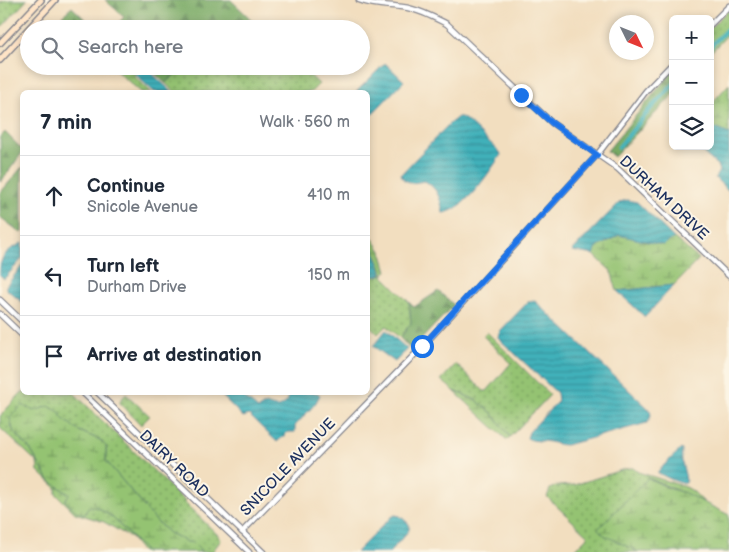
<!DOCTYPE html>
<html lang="en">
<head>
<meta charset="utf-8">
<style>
	:root { --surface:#fff; --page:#f2f2f3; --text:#1f2937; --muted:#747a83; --line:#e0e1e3 }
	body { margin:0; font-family:"Balsamiq Sans",sans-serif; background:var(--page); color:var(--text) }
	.controls { position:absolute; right:15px; top:15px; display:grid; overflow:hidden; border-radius:8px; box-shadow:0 2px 8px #0003 }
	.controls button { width:45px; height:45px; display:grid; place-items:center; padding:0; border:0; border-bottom:1px solid var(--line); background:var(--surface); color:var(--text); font:25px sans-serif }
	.compass { position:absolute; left:609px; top:15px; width:45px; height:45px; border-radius:50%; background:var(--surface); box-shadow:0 2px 8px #0003; rotate:133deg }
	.stop { position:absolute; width:15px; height:15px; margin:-11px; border:4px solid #1a73e8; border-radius:50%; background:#fff }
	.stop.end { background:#1a73e8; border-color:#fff; box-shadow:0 1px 5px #0008 }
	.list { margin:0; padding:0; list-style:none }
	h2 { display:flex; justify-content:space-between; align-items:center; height:65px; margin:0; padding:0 20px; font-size:21px }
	h2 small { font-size:16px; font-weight:400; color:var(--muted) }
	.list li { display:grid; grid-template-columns:32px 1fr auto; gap:15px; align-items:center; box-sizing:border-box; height:80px; padding:0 20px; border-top:1px solid var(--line) }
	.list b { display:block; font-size:19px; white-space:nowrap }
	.list p { margin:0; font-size:16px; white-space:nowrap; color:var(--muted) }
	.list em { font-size:16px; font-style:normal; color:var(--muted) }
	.icon { flex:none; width:28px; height:28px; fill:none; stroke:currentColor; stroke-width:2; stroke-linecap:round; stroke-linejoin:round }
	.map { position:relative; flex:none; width:729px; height:552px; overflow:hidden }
	.search { position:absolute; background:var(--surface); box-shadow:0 2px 8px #0003; left:20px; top:20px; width:350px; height:55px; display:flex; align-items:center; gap:12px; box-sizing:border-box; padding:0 18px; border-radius:28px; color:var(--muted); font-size:19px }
	.panel { position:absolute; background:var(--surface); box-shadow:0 2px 8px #0003; left:20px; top:90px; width:350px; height:305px; border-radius:8px }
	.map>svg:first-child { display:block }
	.grass { fill:url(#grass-dots); stroke:#587968 }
	.forest { fill:url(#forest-firs); stroke:#496c61 }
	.wetland { fill:url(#wetland-marsh); stroke:#587968 }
	.water { fill:url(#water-rules); stroke:#2e708c }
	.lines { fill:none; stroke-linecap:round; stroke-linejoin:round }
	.canal { stroke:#41b1ba; stroke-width:4.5 }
	.tertiary-casing { stroke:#86868e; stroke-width:7 }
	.secondary-casing { stroke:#86868e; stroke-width:8 }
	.tertiary { stroke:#fff; stroke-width:4.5 }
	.secondary { stroke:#ffe4c6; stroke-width:5 }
	.route { stroke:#1a73e8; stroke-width:6 }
	.labels { text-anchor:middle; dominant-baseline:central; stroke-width:4; stroke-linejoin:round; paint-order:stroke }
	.street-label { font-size:15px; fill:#1b2f5e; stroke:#fcf5e5 }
</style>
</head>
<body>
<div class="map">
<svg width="729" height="552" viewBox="0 0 729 552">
	<defs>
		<pattern id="grass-dots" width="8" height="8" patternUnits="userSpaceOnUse" patternTransform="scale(1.25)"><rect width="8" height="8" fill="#94c372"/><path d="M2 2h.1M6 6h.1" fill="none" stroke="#789f61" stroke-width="1.8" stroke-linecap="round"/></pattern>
		<pattern id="forest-firs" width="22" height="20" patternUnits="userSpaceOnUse" patternTransform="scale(1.25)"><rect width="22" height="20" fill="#77a964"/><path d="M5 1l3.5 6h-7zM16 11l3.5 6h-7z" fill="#618a56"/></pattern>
		<pattern id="wetland-marsh" width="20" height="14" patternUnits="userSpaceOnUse" patternTransform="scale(1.25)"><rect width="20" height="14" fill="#94c372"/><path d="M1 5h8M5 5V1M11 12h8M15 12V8" fill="none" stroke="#789f61"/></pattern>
		<pattern id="water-rules" width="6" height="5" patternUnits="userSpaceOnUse" patternTransform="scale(1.25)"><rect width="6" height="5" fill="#41b1ba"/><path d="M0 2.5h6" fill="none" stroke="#36909a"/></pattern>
	</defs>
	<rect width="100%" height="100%" fill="#fcf5e5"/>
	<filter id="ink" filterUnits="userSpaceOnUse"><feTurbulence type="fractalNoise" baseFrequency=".02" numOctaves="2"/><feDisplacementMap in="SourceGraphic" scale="10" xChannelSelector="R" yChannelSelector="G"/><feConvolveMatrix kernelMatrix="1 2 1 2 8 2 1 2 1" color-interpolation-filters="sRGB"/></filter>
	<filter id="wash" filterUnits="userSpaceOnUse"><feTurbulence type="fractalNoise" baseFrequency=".0096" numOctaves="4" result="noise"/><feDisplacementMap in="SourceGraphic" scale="20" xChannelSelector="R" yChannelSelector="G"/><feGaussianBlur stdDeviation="1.12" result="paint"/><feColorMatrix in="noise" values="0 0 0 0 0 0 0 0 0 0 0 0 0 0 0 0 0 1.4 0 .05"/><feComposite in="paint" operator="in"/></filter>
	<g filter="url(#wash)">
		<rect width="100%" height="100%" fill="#f2debf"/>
		<!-- grass -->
		<g class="grass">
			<polygon points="9,0 27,0 0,29 0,2"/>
			<polygon points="729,9 729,33 710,53 710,28"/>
			<polygon points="185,66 300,66 319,84 311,92 175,92 165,83"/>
			<polygon points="385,274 383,276 409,302 411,323 400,338 386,326 378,334 368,324 368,278"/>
			<polygon points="487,332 550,395 510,437 492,413 476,400 454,391 441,380 456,364 484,391 487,391 511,363 483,336"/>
			<polygon points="22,392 74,393 183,499 188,506 219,536 221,540 212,552 200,552 200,549 169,533 157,522 106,461 106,446 100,440 79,431 60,417 10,423 13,430 30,449 49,480 69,494 85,514 88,507 97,507 112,517 146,552 142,552 131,538 104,522 75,513 56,494 56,488 38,471 37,462 0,428 0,416"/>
			<polygon points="126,394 150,416 141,425 119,402"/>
			<polygon points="628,468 633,468 638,472 686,487 693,491 704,502 648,478 624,544 639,552 573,552 588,536 547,497 550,489 556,486 574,485"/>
		</g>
		<!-- forest -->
		<g class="forest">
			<polygon points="105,0 231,0 259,27 256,29 112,29 124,17"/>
			<polygon points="72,7 95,29 75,29 62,16"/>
			<polygon points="147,66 185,66 165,83"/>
			<polygon points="673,70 673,95 614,157 607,151"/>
			<polygon points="5,132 22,149 22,153 1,182 0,137"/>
			<polygon points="22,167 22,232 21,233 0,217 0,193"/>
			<polygon points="438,291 454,305 411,350 400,338 411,323 409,302 414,307"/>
		</g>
		<!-- wetland -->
		<g class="wetland">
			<polygon points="124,68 134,71 135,77 151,92 141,92 115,70"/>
			<polygon points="729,84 729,134 710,126 710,105"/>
			<path d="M 368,231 L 381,251 L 387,271 L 380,275 L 382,271 C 377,261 368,242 368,231 Z"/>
			<polygon points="619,235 663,245 674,238 699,259 674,285 617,291 611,271 594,255 596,248"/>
			<polygon points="454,391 476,400 492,413 510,437 507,440"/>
			<polygon points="22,405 34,411 49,406 61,413 61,417 79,431 100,440 106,446 106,461 157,522 169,533 187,542 192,542 200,550 200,552 146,552 112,517 97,507 88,507 85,514 76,511 65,501 69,494 49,480 30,449 13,430 10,418"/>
			<polygon points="648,478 671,489 685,493 729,515 729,552 639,552 604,535 598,529"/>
		</g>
		<!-- water -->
		<g class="water">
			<polygon points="385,63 404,81 368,118 368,92 356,92"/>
			<polygon points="144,66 172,92 154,92 137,76 136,72 141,67"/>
			<path d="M 458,117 L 461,117 L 466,120 L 500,152 L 501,155 C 489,172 465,211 443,213 C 441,199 437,188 425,181 L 412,183 L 404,180 L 401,174 L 449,124 Z"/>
			<polygon points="710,126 729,134 729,191 715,178 719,171 717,165 695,146 710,146"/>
			<polygon points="627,200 637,202 674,238 663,245 619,235 596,248 594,255 572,251 620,202"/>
			<polygon points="368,240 373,248 382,272 380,275 368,278"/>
			<path d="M 22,243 L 22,259 L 4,279 L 0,275 C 0,255 5,252 22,243 Z"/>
			<polygon points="22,266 22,302 6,289 6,286"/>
			<polygon points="674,285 645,317 617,291"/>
			<path d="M 529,301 L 535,301 L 650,410 L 651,416 L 647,423 L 566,445 C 560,445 555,443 549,442 C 541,440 534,442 527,438 L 529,432 L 558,401 L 557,393 L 498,338 L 500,331 Z"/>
			<polygon points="386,330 407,349 395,362 373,346"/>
			<path d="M 221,393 L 239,393 L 258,409 L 266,404 C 276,408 281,409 288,400 L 288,395 L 286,393 L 318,393 L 320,395 L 315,404 L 295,426 L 295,432 L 288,432 L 277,442 L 251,417 L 249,415 L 243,417 L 222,396 Z"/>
			<path d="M 681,449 L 682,450 C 680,464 686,472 686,483 C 676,483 667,477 658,473 L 659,470 Z"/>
			<polygon points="395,515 400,516 409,524 409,530 390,552 356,552 390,518"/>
		</g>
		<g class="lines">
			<!-- canal -->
			<g class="canal">
				<polyline points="710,47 729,27"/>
				<polyline points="619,147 651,108 673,85"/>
			</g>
		</g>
	</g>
	<g filter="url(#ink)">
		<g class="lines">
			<defs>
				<g id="tertiary">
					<path d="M 359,0 C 375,6 387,5 402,7 C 418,9 433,17 447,24 L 552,123 L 618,169 L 729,276"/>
					<polyline points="710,25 729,6"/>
					<polyline points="0,300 22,321"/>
					<polyline points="0,314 22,335"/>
					<polyline points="82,392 249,552"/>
					<polyline points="97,392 263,552"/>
					<polyline points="242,532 422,347 466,299 597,155 646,91 673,63"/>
				</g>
				<g id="secondary">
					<polyline points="0,43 41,0"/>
					<polyline points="0,60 55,0"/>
				</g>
			</defs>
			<!-- tertiary casing -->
			<use href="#tertiary" class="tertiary-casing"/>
			<!-- secondary casing -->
			<use href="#secondary" class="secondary-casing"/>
			<!-- tertiary -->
			<use href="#tertiary" class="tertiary"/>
			<!-- secondary -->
			<use href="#secondary" class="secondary"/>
		</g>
	</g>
	<g class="lines" filter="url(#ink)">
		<!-- route -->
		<polyline class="route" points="422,346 597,155 552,123 521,95"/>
	</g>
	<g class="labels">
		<!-- street labels -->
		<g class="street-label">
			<text transform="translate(664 198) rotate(43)">DURHAM DRIVE</text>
			<text transform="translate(174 464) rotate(44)">DAIRY ROAD</text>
			<text transform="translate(288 467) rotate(-46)">SNICOLE AVENUE</text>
		</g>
	</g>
</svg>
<div class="controls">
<button>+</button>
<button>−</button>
<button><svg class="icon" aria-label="layers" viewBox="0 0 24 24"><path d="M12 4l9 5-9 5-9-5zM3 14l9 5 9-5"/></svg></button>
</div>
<svg class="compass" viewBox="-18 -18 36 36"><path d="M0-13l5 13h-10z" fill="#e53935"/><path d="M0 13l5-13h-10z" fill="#747a83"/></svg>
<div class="stop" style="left:422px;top:346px"></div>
<div class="stop end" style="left:521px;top:95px"></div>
<div class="search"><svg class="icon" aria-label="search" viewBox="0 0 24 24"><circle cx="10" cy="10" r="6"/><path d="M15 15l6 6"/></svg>Search here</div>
<section class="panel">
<h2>7 min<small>Walk · 560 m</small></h2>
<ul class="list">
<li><svg class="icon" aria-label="ahead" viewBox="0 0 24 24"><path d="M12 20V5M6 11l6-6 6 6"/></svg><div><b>Continue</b><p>Snicole Avenue</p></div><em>410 m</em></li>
<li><svg class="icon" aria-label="left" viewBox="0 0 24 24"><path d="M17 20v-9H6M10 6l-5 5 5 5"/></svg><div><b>Turn left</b><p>Durham Drive</p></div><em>150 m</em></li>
<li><svg class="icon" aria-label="arrive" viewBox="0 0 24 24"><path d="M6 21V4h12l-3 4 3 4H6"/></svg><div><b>Arrive at destination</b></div></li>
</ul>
</section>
</div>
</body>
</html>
